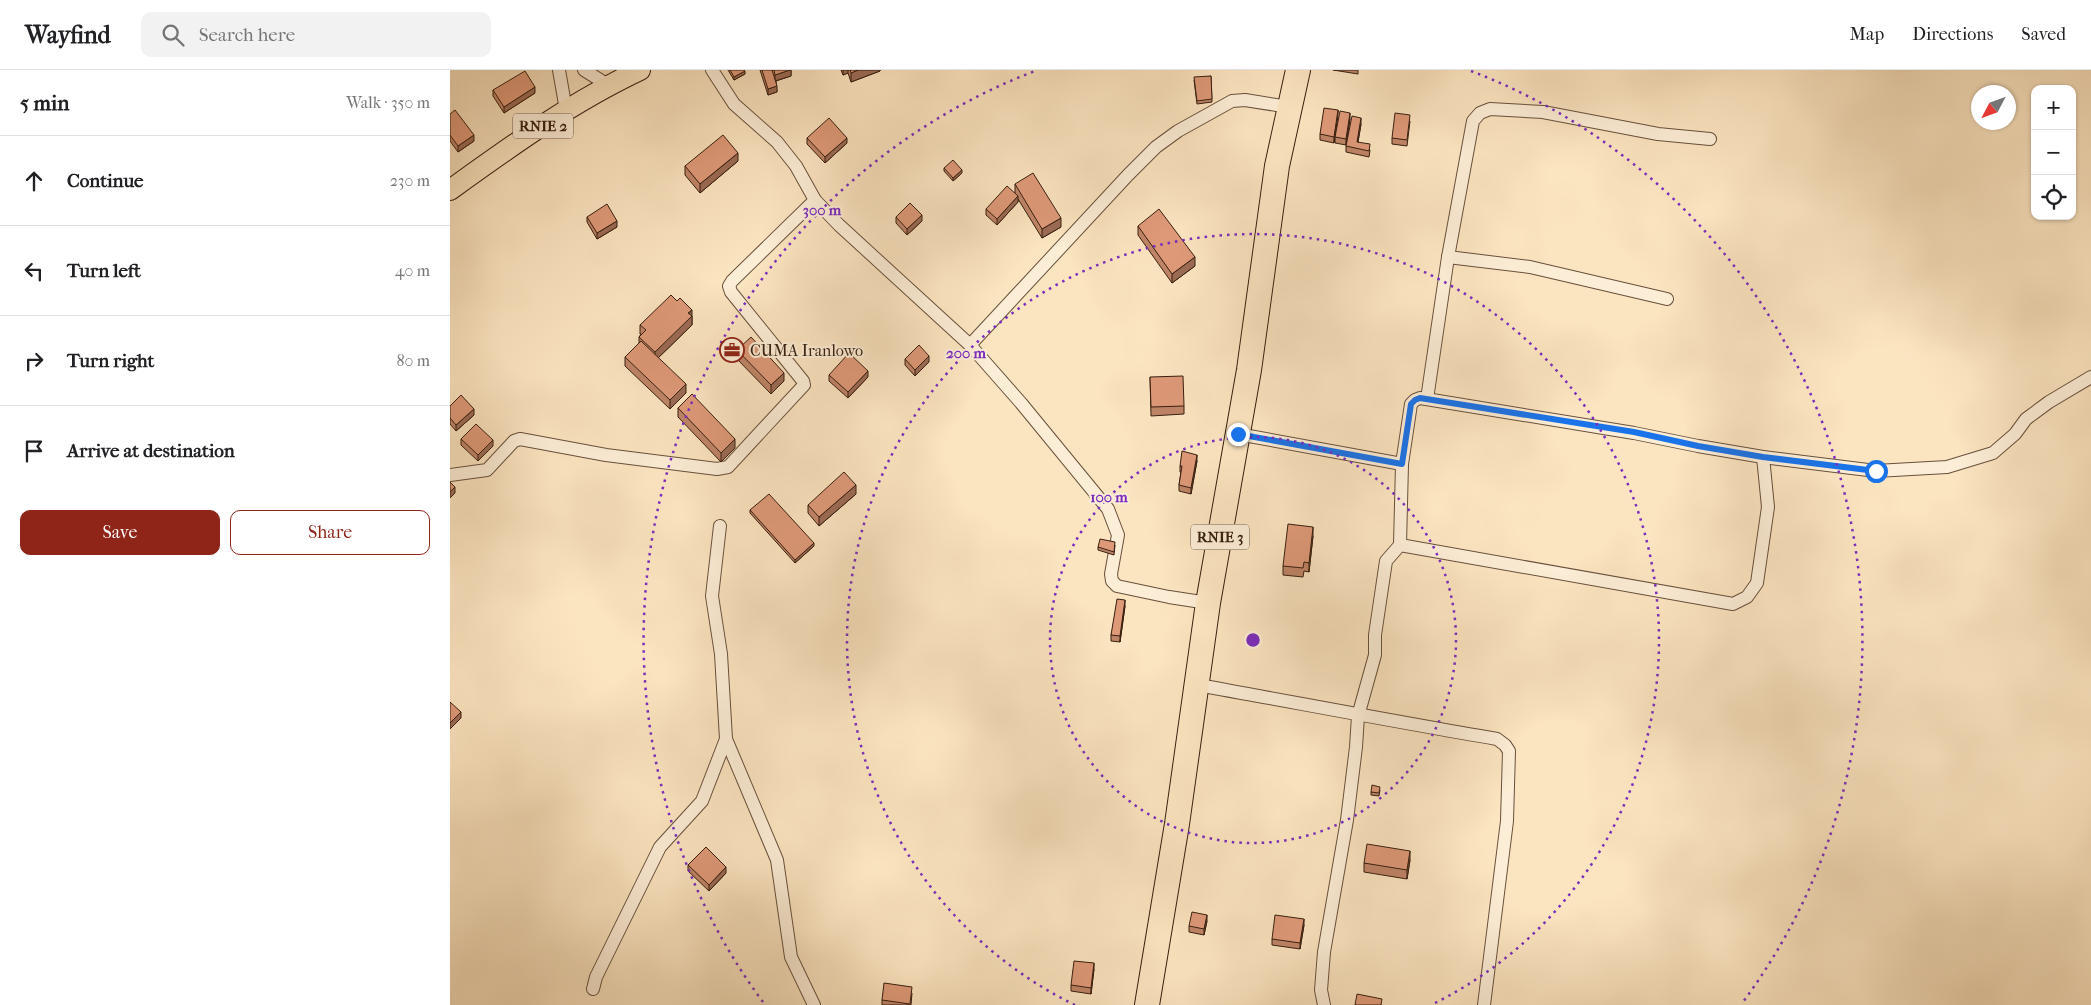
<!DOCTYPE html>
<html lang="en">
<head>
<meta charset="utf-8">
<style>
	:root { --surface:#fff; --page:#f2f2f2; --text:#202124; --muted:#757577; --line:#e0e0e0; --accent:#8f2418 }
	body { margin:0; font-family:"IM FELL French Canon",serif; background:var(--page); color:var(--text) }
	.controls { position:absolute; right:15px; top:15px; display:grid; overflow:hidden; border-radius:10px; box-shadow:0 1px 4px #0004 }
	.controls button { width:45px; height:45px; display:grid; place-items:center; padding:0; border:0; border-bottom:1px solid var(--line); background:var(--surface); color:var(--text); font:25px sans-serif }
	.compass { position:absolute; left:1521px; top:15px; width:45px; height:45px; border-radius:50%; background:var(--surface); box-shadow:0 1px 4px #0004; rotate:229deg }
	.stop { position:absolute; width:15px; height:15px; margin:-11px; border:4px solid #1a73e8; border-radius:50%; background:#fff }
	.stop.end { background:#1a73e8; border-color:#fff; box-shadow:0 1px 5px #0008 }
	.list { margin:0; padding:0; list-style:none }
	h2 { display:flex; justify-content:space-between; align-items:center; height:65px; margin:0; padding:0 20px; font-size:21px }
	h2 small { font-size:16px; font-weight:400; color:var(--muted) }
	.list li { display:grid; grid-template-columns:32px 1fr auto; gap:15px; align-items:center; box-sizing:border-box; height:90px; padding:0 20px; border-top:1px solid var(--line) }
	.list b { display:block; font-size:19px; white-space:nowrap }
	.list em { font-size:16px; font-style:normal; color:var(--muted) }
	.actions { display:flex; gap:10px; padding:15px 20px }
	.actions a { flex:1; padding:11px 0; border:1px solid var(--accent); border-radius:10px; text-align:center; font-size:18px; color:var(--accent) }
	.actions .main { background:var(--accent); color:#fff }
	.icon { flex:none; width:28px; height:28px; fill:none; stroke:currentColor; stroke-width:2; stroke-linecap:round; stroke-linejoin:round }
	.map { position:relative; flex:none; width:1641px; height:935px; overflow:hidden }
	header { display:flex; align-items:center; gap:30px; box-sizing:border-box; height:70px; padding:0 25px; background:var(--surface); border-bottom:1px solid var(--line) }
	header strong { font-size:24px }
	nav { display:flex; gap:28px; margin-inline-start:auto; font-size:18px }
	.search { width:350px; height:45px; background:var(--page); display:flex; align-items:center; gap:12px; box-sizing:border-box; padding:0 18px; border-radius:10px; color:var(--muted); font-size:19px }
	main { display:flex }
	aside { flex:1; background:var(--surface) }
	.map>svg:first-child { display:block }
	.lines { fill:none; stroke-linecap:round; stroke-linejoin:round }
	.street-casing { stroke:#68503b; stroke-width:14 }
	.primary-casing { stroke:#371e0f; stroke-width:22 }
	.highway-casing { stroke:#371e0f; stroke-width:26 }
	.street { stroke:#fcedd6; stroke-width:12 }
	.primary { stroke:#fbe4c0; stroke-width:20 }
	.highway { stroke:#fbe4c0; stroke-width:24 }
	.wall { fill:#bf8467; stroke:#371e0f }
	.shaded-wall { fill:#9b6b54; stroke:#371e0f }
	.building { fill:#de9978; stroke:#371e0f }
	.route { stroke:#1a73e8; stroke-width:6 }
	.ring { fill:none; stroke:#7b2cbf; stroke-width:2.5; stroke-dasharray:2.5 5 }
	.labels { text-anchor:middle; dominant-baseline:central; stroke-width:4; stroke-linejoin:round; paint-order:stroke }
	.shield { fill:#fcedd6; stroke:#725c4b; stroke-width:1 }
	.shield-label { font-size:15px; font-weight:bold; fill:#371e0f }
	.poi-label { font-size:16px; fill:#371e0f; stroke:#fcedd6; text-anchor:start }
	.centre { fill:#7b2cbf; stroke:#fcedd6; stroke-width:2.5 }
	.ring-label { font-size:15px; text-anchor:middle; font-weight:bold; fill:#7b2cbf; stroke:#fcedd6; stroke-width:4; stroke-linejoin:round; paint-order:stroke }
</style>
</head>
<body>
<header>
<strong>Wayfind</strong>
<div class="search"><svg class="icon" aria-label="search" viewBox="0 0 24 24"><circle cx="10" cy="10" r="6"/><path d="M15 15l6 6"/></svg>Search here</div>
<nav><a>Map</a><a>Directions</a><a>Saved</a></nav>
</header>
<main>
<aside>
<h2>5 min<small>Walk · 350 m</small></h2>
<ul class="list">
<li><svg class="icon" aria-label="ahead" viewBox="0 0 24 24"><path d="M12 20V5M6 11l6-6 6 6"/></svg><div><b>Continue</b></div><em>230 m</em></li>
<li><svg class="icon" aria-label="left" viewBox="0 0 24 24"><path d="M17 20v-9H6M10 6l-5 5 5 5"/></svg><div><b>Turn left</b></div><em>40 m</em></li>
<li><svg class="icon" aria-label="right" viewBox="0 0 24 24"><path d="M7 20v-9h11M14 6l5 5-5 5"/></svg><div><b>Turn right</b></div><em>80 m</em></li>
<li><svg class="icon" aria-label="arrive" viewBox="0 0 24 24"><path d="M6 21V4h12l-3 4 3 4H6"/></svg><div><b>Arrive at destination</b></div></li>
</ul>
<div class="actions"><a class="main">Save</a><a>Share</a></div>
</aside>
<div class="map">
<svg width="1641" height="935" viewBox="0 0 1641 935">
	<rect width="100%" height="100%" fill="#fbe4c0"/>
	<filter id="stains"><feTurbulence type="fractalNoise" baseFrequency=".004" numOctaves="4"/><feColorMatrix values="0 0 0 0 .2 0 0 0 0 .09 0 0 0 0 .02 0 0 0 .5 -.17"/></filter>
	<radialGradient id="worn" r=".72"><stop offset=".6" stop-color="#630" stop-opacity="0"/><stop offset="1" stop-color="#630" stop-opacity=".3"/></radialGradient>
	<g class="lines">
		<defs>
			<g id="street">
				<polyline points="109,0 116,40"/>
				<polyline points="134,0 158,15"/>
				<polyline points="262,0 284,34 327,72 346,96 365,130 389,155 520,275 571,333 658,439 668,465 661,504 662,511 667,516 719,527 758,533"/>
				<polyline points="998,187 1080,197 1217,229"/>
				<polyline points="520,275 678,105 706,77 728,61 782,31 795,30 839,37"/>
				<polyline points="977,329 998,187 1023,51 1030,43 1040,39 1093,42 1208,64 1260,69"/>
				<polyline points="788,364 952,394 961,334 965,330 970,328 1184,363 1248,376 1313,387 1426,401 1497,397 1543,383 1565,364 1576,349 1599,332 1641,307"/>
				<polyline points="0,405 37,400 64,371 70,369 156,385 267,399 278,397 354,315 353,311 281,222 279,216 282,211 365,130"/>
				<polyline points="270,456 262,526 271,584 276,669 327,790 341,887 364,935"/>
				<polyline points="950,475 1283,534 1297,527 1307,513 1318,437 1313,387"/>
				<path d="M 748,615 C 848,633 947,652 1047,669 L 1055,675 L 1059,681 L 1057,751 L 1034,935"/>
				<polyline points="143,919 146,907 210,777 252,731 276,669"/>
				<polyline points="874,935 871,920 874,882 897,750 906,677 908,646 925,585 925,565 936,491 950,475 952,394"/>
			</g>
			<path id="primary" d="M 0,120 C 61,76 122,32 190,0"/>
			<polyline id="highway" points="697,935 727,754 758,533 799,300 827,96 848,0"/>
		</defs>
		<!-- street casing -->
		<use href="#street" class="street-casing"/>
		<!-- primary casing -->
		<use href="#primary" class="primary-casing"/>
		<!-- highway casing -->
		<use href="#highway" class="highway-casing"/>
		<!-- street -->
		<use href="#street" class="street"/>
		<!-- primary -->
		<use href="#primary" class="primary"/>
		<!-- highway -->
		<use href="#highway" class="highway"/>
	</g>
	<!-- wall -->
	<g class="wall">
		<polygon points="278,0 294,0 295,4 284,10"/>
		<polygon points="310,0 341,0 341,6 326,11 327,22 318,25"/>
		<polygon points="391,0 430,0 430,1 401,12 398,3 393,5"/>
		<polygon points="883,0 908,0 908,4"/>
		<polygon points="761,6 762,32 747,34 744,10"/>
		<polygon points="43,20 85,23 54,43 43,26"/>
		<polygon points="888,40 884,73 870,70 870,64"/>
		<polygon points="0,44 24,71 8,82 0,71"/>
		<polygon points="900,49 896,75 885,73 885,67"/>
		<polygon points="960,51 957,76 942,74 942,68"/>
		<polygon points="911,54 908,72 920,80 919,87 896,82 896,76"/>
		<polygon points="357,68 397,73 375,93 357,74"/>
		<polygon points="288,91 250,123 235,105 235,96"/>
		<polygon points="494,98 512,103 503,111 494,101"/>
		<polygon points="565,114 611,157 592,168 568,129 568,132 547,155 536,145 536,139 565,123"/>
		<polygon points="137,147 167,157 147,169 137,152"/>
		<polygon points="446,147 472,151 457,165 446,153"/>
		<polygon points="688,156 745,196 722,213 688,165"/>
		<polygon points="242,246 242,255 208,288 236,323 220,339 175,296 175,287 189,273 189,267 191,264 190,264 190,255"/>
		<polygon points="287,280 334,311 321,324 287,289"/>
		<polygon points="455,289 479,292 465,306 455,295"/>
		<polygon points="379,305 418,307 398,328 379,311"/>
		<polygon points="700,307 734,336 734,344 701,346"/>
		<polygon points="0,336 24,345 6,361 0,354"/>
		<polygon points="228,338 285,378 271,392 228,347"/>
		<polygon points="11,369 43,376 28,391 11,375"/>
		<polygon points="747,391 741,424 729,421 729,415 731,402 730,402 730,396"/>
		<polygon points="406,424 369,456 358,443 358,435"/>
		<polygon points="300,440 364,476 345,493 300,443"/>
		<polygon points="863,466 859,502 854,501 853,507 833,505 833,496"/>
		<polygon points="665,475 664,485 648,480 648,477"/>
		<polygon points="675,536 670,572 661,571 661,565"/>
		<polygon points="930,720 929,726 921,725 921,722"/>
		<polygon points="960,790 957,809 914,802 914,793"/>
		<polygon points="238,795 276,803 259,821 238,801"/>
		<polygon points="757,851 754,865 739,862 739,856"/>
		<polygon points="854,855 850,879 822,875 822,869"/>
		<polygon points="644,899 641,924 621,921 621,915"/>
		<polygon points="462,923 461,935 432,935 432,930"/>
	</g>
	<!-- shaded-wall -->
	<g class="shaded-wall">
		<polygon points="340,0 341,0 341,6 325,11 325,5"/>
		<polygon points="393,0 398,0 398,3 393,5"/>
		<polygon points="408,0 430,0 430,1 401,12 401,3"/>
		<polygon points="295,1 295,4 284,10 284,7"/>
		<polygon points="327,16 327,22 318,25 318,19"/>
		<polygon points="85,17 85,23 54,43 54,37"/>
		<polygon points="888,40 888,46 884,73 884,67"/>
		<polygon points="900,43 900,49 896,75 896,69"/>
		<polygon points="911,48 911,54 907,78 907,72"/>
		<polygon points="24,65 24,71 8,82 8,76"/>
		<polygon points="397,68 397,73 375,93 375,87"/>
		<polygon points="288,83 288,91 250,123 250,114"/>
		<polygon points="512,100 512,103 503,111 503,108"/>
		<polygon points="568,126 568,132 547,155 547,149"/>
		<polygon points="472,145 472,151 457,165 457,159"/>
		<polygon points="611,148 611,157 592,168 592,159"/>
		<polygon points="167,151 167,157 147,169 147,163"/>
		<polygon points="745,187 745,196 722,213 722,204"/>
		<polygon points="242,240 242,255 205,291 205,282"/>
		<polygon points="479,286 479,292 465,306 465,300"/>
		<polygon points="418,301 418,307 398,328 398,322"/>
		<polygon points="334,303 334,311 321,324 321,315"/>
		<polygon points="236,314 236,323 220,339 220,330"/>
		<polygon points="24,339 24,345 6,361 6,355"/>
		<polygon points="285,369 285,378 271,392 271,383"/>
		<polygon points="43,370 43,376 28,391 28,385"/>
		<polygon points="747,385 747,391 741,424 741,418"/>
		<polygon points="406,415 406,424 369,456 369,447"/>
		<polygon points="5,417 5,423 0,428 0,422"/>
		<polygon points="863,457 863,466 859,502 859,493"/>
		<polygon points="364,473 364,476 345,493 345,490"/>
		<polygon points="675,530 675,536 670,572 670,566"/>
		<polygon points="11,642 11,648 0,659 0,653"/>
		<polygon points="960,781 960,790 957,809 957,800"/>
		<polygon points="276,797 276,803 259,821 259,815"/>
		<polygon points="757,845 757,851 754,865 754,859"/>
		<polygon points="854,849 854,855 850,879 850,873"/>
		<polygon points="644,893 644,899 641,924 641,918"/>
	</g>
	<!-- building -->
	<g class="building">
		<polygon points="280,0 294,0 295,1 284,7"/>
		<polygon points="312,0 322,0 327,16 318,19"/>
		<polygon points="324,0 340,0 325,5"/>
		<polygon points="400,0 408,0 401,3"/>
		<polygon points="75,1 85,17 54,37 43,20"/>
		<polygon points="761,6 762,29 747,31 744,7"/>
		<polygon points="874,38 888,40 884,67 870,64"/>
		<polygon points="5,40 24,65 8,76 0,65 0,44"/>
		<polygon points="890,41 900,43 896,69 885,67"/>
		<polygon points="945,43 960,45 957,70 942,68"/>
		<polygon points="902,46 911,48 907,72 920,74 919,81 896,76"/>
		<polygon points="379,48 397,68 375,87 357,68"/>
		<polygon points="273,65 288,83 250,114 235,96"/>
		<polygon points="503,90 512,100 503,108 494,98"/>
		<polygon points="583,103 611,148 592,159 565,114"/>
		<polygon points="557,116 568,126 547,149 536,139"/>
		<polygon points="460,133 472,145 457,159 446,147"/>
		<polygon points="157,134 167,151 147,163 137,147"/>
		<polygon points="709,139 745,187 722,204 688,156"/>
		<polygon points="221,225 227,231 230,228 242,240 238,243 242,246 205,282 189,267 196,260 190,255"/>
		<polygon points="301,267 334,303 321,315 287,280"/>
		<polygon points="191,271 236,314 220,330 175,287"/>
		<polygon points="469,275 479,286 465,300 455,289"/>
		<polygon points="399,283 418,301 398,322 379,305"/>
		<polygon points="733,306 734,336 701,337 700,307"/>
		<polygon points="242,324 285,369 271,383 228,338"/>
		<polygon points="11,325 24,339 6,355 0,348 0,336"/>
		<polygon points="26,354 43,370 28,385 11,369"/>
		<polygon points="732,381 747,385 741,418 729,415 732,396 730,396"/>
		<polygon points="394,402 406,415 369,447 358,435"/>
		<polygon points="0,412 5,417 0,422"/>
		<polygon points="319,424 364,473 345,490 300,440"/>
		<polygon points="838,454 863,457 859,493 854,492 853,498 833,496"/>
		<polygon points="650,469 665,472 664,482 648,477"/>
		<polygon points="667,529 675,530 670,566 661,565"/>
		<polygon points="0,632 11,642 0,653"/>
		<polygon points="922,715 930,717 929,723 921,722"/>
		<polygon points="917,774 960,781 957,800 914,793"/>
		<polygon points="256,777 276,797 259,815 238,795"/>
		<polygon points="742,842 757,845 754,859 739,856"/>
		<polygon points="825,845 854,849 850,873 822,869"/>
		<polygon points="624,891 644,893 641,918 621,915"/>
		<polygon points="434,913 462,917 460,934 432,930"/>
		<polygon points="907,924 932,929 931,935 905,935"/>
	</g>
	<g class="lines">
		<!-- route -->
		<polyline class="route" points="788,364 952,394 961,334 965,330 970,328 1184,362 1248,376 1313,387 1426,401"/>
	</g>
	<!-- distance rings -->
	<g class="ring">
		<circle cx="803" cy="570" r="203"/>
		<path d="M625 935A406 406 0 1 1 981 935"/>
		<path d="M313 932A609 609 0 0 1 585 1M1021 1A609 609 0 0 1 1293 932"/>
	</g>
	<!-- icons -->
	<defs>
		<symbol id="office-ring" viewBox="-11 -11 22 22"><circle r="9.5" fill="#fcedd6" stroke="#8f2418" stroke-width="1.5"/><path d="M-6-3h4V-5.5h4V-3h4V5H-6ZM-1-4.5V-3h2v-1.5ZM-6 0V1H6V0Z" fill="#8f2418"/></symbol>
	</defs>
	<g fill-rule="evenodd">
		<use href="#office-ring" x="268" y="266" width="28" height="28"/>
	</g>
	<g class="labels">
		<!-- shield labels -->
		<g class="shield">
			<rect x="63" y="43.5" width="60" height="25" rx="4"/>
			<rect x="741" y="454.5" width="58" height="25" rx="4"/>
		</g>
		<g class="shield-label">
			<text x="93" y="56">RNIE 2</text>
			<text x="770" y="467">RNIE 3</text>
		</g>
		<!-- poi labels -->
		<g class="poi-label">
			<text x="300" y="280">CUMA Iranlowo</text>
		</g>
	</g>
	<circle cx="803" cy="570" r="8" class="centre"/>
	<g class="ring-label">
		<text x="372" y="145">300 m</text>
		<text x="516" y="288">200 m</text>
		<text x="659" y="432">100 m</text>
	</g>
	<rect width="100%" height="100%" filter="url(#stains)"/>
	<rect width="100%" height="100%" fill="url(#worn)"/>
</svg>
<div class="controls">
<button>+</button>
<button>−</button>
<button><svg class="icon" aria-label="locate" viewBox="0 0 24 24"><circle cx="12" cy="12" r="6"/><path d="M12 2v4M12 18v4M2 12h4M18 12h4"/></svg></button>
</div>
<svg class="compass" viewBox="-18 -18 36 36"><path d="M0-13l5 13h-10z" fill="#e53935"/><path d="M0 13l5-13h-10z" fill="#757577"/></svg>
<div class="stop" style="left:1426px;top:401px"></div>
<div class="stop end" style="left:788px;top:364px"></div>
</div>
</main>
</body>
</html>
